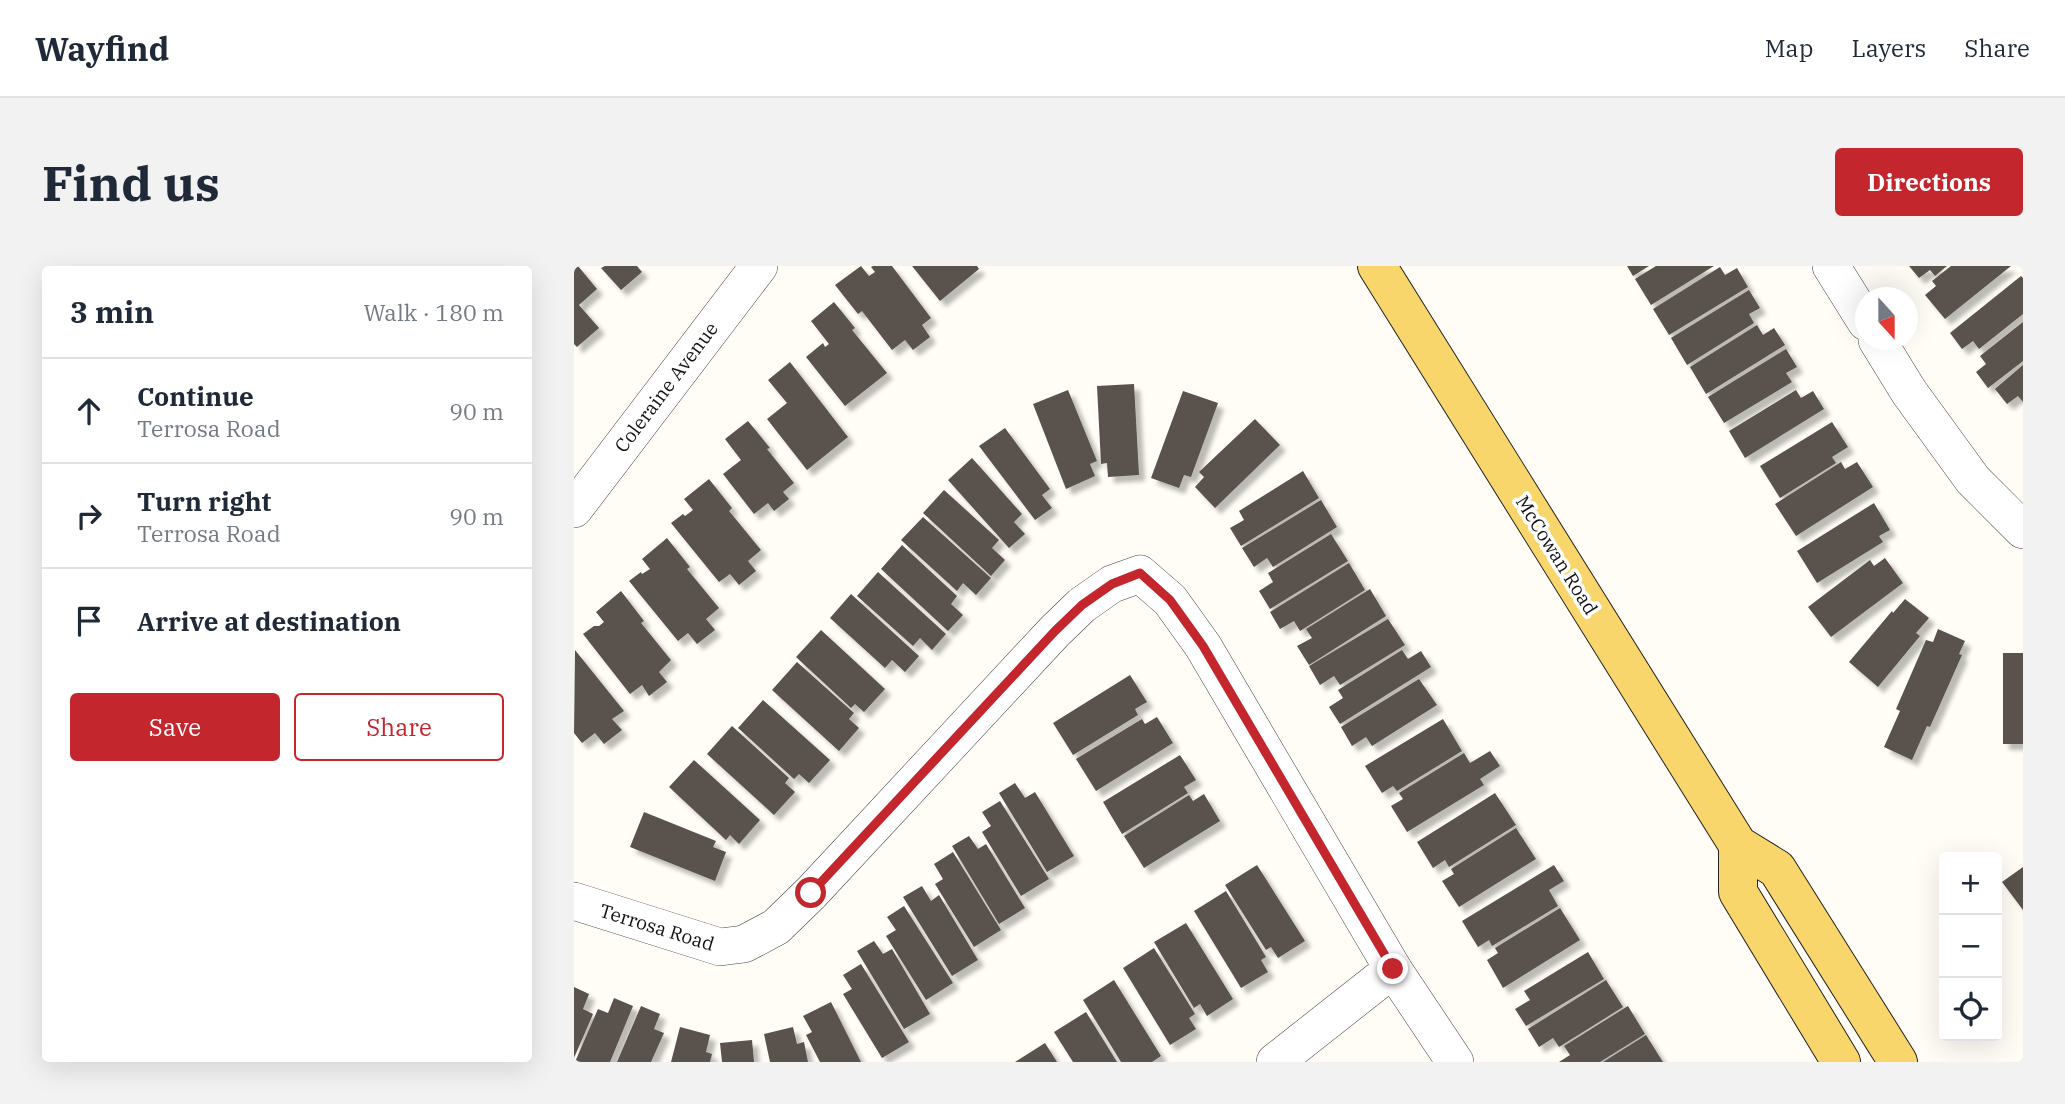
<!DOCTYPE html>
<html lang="en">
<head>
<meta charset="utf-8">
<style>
	:root { --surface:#fff; --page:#f2f2f3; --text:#1f2937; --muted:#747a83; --line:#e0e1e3; --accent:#c4262e }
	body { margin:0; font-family:"IBM Plex Serif",serif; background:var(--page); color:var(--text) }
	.controls { position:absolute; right:21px; bottom:21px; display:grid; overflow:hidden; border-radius:7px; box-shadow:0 7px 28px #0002 }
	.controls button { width:63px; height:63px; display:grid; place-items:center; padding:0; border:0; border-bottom:2px solid var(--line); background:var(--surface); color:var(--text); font:35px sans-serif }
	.compass { position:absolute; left:1281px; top:21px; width:63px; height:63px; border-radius:50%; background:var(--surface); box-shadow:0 7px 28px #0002; rotate:159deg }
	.stop { position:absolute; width:21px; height:21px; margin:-16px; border:5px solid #c4262e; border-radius:50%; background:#fff }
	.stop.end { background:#c4262e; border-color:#fff; box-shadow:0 2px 7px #0008 }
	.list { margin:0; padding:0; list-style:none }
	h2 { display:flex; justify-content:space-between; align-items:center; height:91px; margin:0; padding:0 28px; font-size:30px }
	h2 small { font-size:23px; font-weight:400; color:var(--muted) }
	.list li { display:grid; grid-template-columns:46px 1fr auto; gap:21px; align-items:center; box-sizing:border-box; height:105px; padding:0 28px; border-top:2px solid var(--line) }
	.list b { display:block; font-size:26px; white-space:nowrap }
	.list p { margin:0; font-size:23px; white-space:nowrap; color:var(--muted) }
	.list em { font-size:23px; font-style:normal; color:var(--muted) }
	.actions { display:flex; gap:14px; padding:21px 28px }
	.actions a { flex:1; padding:16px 0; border:2px solid var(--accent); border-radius:7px; text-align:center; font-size:24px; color:var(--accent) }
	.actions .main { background:var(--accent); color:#fff }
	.icon { flex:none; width:38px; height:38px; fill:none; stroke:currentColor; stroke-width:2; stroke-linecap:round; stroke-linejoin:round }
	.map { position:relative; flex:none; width:1449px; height:796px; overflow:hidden; border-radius:7px }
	header { display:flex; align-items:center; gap:42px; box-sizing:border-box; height:98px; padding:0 35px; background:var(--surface); border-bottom:2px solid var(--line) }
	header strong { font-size:33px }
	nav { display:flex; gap:38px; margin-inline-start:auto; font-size:24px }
	.intro { display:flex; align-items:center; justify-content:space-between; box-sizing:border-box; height:168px; padding:0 42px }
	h1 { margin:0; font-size:49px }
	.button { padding:18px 32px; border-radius:7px; background:var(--accent); color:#fff; font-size:24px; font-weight:700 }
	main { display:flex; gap:42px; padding:0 42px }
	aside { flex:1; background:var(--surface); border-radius:7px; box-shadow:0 7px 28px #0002 }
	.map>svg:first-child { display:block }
	.building { fill:#5a524d; filter:url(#shadow) }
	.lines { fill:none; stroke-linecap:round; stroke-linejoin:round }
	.minor-casing { stroke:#444; stroke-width:38 }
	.major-casing { stroke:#222; stroke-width:40 }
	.minor { stroke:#fff; stroke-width:37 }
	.major { stroke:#f9d66b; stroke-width:38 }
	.route { stroke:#c4262e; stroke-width:9 }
	.labels { text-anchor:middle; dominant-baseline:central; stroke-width:7; stroke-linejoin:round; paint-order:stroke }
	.street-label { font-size:19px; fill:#111; stroke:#fff }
</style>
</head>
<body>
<header>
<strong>Wayfind</strong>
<nav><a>Map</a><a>Layers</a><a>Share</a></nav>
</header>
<div class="intro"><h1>Find us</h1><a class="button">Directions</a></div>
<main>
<aside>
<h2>3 min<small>Walk · 180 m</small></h2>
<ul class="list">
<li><svg class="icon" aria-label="ahead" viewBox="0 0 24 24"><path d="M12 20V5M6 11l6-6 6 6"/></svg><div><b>Continue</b><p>Terrosa Road</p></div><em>90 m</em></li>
<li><svg class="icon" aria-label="right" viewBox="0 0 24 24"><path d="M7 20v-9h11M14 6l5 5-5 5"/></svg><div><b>Turn right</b><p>Terrosa Road</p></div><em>90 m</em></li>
<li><svg class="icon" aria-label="arrive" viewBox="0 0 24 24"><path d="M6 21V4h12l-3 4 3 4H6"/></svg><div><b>Arrive at destination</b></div></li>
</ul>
<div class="actions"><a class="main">Save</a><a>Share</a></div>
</aside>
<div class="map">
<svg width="1449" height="796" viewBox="0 0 1449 796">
	<defs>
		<filter id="shadow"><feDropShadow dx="6" dy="6" stdDeviation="2" flood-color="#0004"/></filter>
	</defs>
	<rect width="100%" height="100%" fill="#fffdf5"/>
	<!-- building -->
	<g class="building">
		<polygon points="0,0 4,0 23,23 5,39 25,62 3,81 0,78"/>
		<polygon points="31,0 63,0 68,6 47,24 27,2"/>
		<polygon points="287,0 295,10 301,6 297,1 299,0 318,0 357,52 348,59 356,71 339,84 331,74 318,84 288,45 284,48 261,19"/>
		<polygon points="338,0 403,0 405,3 366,35"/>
		<polygon points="1053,0 1075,0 1059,10"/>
		<polygon points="1082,0 1140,0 1077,39 1061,13"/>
		<polygon points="1335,0 1373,0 1361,10 1356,4 1345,12"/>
		<polygon points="1377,0 1437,0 1371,53 1351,29 1362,20 1358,15"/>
		<polygon points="1146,1 1151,9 1163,2 1174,21 1095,69 1079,43"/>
		<polygon points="1447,10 1449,12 1449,48 1405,83 1399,75 1388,83 1376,67"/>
		<polygon points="1175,24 1186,42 1175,48 1180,57 1113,99 1097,72"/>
		<polygon points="260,36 281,62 278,64 313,107 271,140 232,91 249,77 251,81 255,78 237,55"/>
		<polygon points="1449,56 1449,95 1414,122 1402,106 1412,98 1406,90"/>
		<polygon points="1183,59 1189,69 1200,62 1211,79 1132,128 1116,101"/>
		<polygon points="1212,83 1223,101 1212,107 1218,116 1150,157 1134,131"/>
		<polygon points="216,96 274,171 233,204 193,153 213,137 194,114"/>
		<polygon points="1449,99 1449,136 1444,130 1433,138 1421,123"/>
		<polygon points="560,118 565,209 534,211 533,197 527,198 523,120"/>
		<polygon points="494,124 523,195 516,198 521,210 492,223 459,138"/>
		<polygon points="1222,124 1227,132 1239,125 1250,143 1171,192 1155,165"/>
		<polygon points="609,125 644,137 617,211 610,209 605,222 577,212"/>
		<polygon points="681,153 706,179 641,242 621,221 630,211 625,206"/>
		<polygon points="174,155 196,182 193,183 220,217 209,226 215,233 200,245 194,237 180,248 149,208 167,194 151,173"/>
		<polygon points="1258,156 1274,181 1258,191 1262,197 1206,232 1186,200"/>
		<polygon points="431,162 476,223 468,229 478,242 461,254 405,180"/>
		<polygon points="398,192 448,248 440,256 451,268 435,282 374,214"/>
		<polygon points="1267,196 1271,203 1283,196 1299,221 1222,270 1201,238"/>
		<polygon points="729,205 745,232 667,280 656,262 670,254 665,245"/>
		<polygon points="135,213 158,242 155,245 187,284 174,295 182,305 165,319 156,308 145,316 97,257 109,248 111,250 119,244 110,233"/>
		<polygon points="370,224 425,274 418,282 431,294 417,310 349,247"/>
		<polygon points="747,234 763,261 699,301 693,292 680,301 668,282"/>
		<polygon points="1300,237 1316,264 1305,270 1309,276 1243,317 1223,285"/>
		<polygon points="349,251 417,312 402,329 389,317 383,325 327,274"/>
		<polygon points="757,268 774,295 696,343 685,325 699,316 694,307"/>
		<polygon points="93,272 116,301 113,303 145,342 132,353 141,364 123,378 114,367 104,375 55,315 67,306 68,308 76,303 68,293"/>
		<polygon points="328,279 383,330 377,338 389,349 374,365 307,303"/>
		<polygon points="1311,292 1329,317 1257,371 1234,341 1296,294 1300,300"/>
		<polygon points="775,297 791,324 726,365 720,355 706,363 696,346"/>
		<polygon points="304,306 372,368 358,384 346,372 339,380 283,330"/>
		<polygon points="796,323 812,350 735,399 723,380 738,372 732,363"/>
		<polygon points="47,325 70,355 67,357 97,394 85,406 93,416 75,430 68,419 56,428 9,368 20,360 25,360 30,356 22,346"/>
		<polygon points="277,328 345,390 331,406 318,394 311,402 256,352"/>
		<polygon points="1331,333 1355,352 1342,367 1346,370 1304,421 1275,396 1318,345 1319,347"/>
		<polygon points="814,353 831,379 766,419 760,410 746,419 735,400"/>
		<polygon points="1364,363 1391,375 1385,388 1388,389 1356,461 1353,460 1338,494 1310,481 1326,445 1322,443 1352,374 1359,376"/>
		<polygon points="247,364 311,423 290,446 281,438 277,442 222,391"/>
		<polygon points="1,384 50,445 38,453 48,464 30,478 21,467 8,477 0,467"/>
		<polygon points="828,384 834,393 847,385 857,401 766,458 755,441 769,432 764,424"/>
		<rect x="1429" y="387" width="20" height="91"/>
		<polygon points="223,396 280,447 275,453 285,462 265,485 198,424"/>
		<polygon points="556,409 573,436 561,443 564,449 499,489 479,457"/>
		<polygon points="845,413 863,439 798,480 792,471 778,480 767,461"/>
		<polygon points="189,434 256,494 235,517 225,508 220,513 164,462"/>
		<polygon points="583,451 599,477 522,525 502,493 568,453 571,458"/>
		<polygon points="869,453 888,485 823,525 819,520 808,527 791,500"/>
		<polygon points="158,460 215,512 211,517 221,526 200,549 133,488"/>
		<polygon points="916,485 926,500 906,513 910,519 833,566 817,540 829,533 825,527 890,487 896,497"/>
		<polygon points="606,489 622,514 610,521 614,527 548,568 529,536"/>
		<polygon points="120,494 186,554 165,578 156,569 152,574 95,521"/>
		<polygon points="441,517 451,532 461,526 500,590 473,606 425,527"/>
		<polygon points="921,527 942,559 875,601 871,594 859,602 843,576"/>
		<polygon points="630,528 646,555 570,602 550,570 615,529 619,535"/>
		<polygon points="426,535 475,613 447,630 408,566 417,560 408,546"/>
		<polygon points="70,546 142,575 139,581 152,586 141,615 56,581"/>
		<polygon points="942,562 962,593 885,641 868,615 880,608 877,603"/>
		<polygon points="395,570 404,583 412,578 451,642 425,658 378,580"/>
		<polygon points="379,586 427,664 400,681 361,618 369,613 360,598"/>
		<polygon points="683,599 731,675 704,692 697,681 692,684 651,619"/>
		<polygon points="980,599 990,615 975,624 984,640 918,680 915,674 904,681 888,655"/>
		<polygon points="1449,601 1449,644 1428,616"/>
		<polygon points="348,620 357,635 365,629 404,694 378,710 329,631"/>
		<polygon points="652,625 692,691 687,694 694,706 667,722 620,645"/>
		<polygon points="330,640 379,717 352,734 312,670 322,664 313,651"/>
		<polygon points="986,642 1006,674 929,722 913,694 924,687 921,682"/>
		<polygon points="612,657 659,733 633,750 626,738 620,742 580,676"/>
		<polygon points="300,675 309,688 318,683 356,748 330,763 283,685"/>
		<polygon points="580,682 621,748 615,752 622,763 596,779 549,702"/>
		<polygon points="1014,686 1030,713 952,760 941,743 956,734 950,725"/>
		<polygon points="287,698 335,776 308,792 269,728 278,723 269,709"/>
		<polygon points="540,714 587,790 578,796 547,796 509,734"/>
		<polygon points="1032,714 1049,741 985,781 979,772 965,781 954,763"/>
		<polygon points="0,721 15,728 9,743 19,748 0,792"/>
		<polygon points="40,732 59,740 36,796 1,796 24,743 34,747"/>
		<polygon points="257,736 287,796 246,796 232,769 238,766 229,750"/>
		<polygon points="67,740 86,748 80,763 90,767 77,796 43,796"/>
		<polygon points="1054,740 1071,768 1026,796 985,796 996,789 990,780"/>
		<polygon points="512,746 543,796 499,796 480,766"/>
		<polygon points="106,761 136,769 132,786 138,788 136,796 97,796"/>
		<polygon points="219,761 223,778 230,776 234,796 196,796 190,768"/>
		<polygon points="1072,769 1089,796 1029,796"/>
		<polygon points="178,774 180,796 148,796 146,777"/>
		<polygon points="471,777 483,796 441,796"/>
	</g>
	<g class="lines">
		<defs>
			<g id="minor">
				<polyline points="1257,0 1292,56"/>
				<polyline points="1303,74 1335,126 1399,214 1449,264"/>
				<polyline points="0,243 185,0"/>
				<polyline points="0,635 146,681 170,678 202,661 237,627 481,365 508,339 538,318 566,308 596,334 629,380 819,703 881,796"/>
				<polyline points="701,796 819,703"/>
			</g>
			<g id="major">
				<polyline points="803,0 1164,579 1203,603 1324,796"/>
				<polyline points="1164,579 1164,626 1267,796"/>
			</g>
		</defs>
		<!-- minor casing -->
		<use href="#minor" class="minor-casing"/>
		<!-- major casing -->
		<use href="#major" class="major-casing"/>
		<!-- minor -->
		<use href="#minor" class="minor"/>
		<!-- major -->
		<use href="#major" class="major"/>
	</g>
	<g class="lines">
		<!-- route -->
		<polyline class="route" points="237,627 481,365 508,339 538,318 566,307 596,334 629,380 819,703"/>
	</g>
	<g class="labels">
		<!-- street labels -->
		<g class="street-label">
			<text transform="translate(92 121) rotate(-53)">Coleraine Avenue</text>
			<text transform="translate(983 289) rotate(58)">McCowan Road</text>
			<text transform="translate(83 661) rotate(17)">Terrosa Road</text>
		</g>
	</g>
</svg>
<div class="controls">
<button>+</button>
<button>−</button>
<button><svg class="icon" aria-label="locate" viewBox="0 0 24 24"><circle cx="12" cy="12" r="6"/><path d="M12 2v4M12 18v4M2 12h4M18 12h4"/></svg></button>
</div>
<svg class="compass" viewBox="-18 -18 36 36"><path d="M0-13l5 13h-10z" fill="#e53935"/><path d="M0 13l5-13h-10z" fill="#747a83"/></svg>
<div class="stop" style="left:237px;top:627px"></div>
<div class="stop end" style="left:819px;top:703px"></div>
</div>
</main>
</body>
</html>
